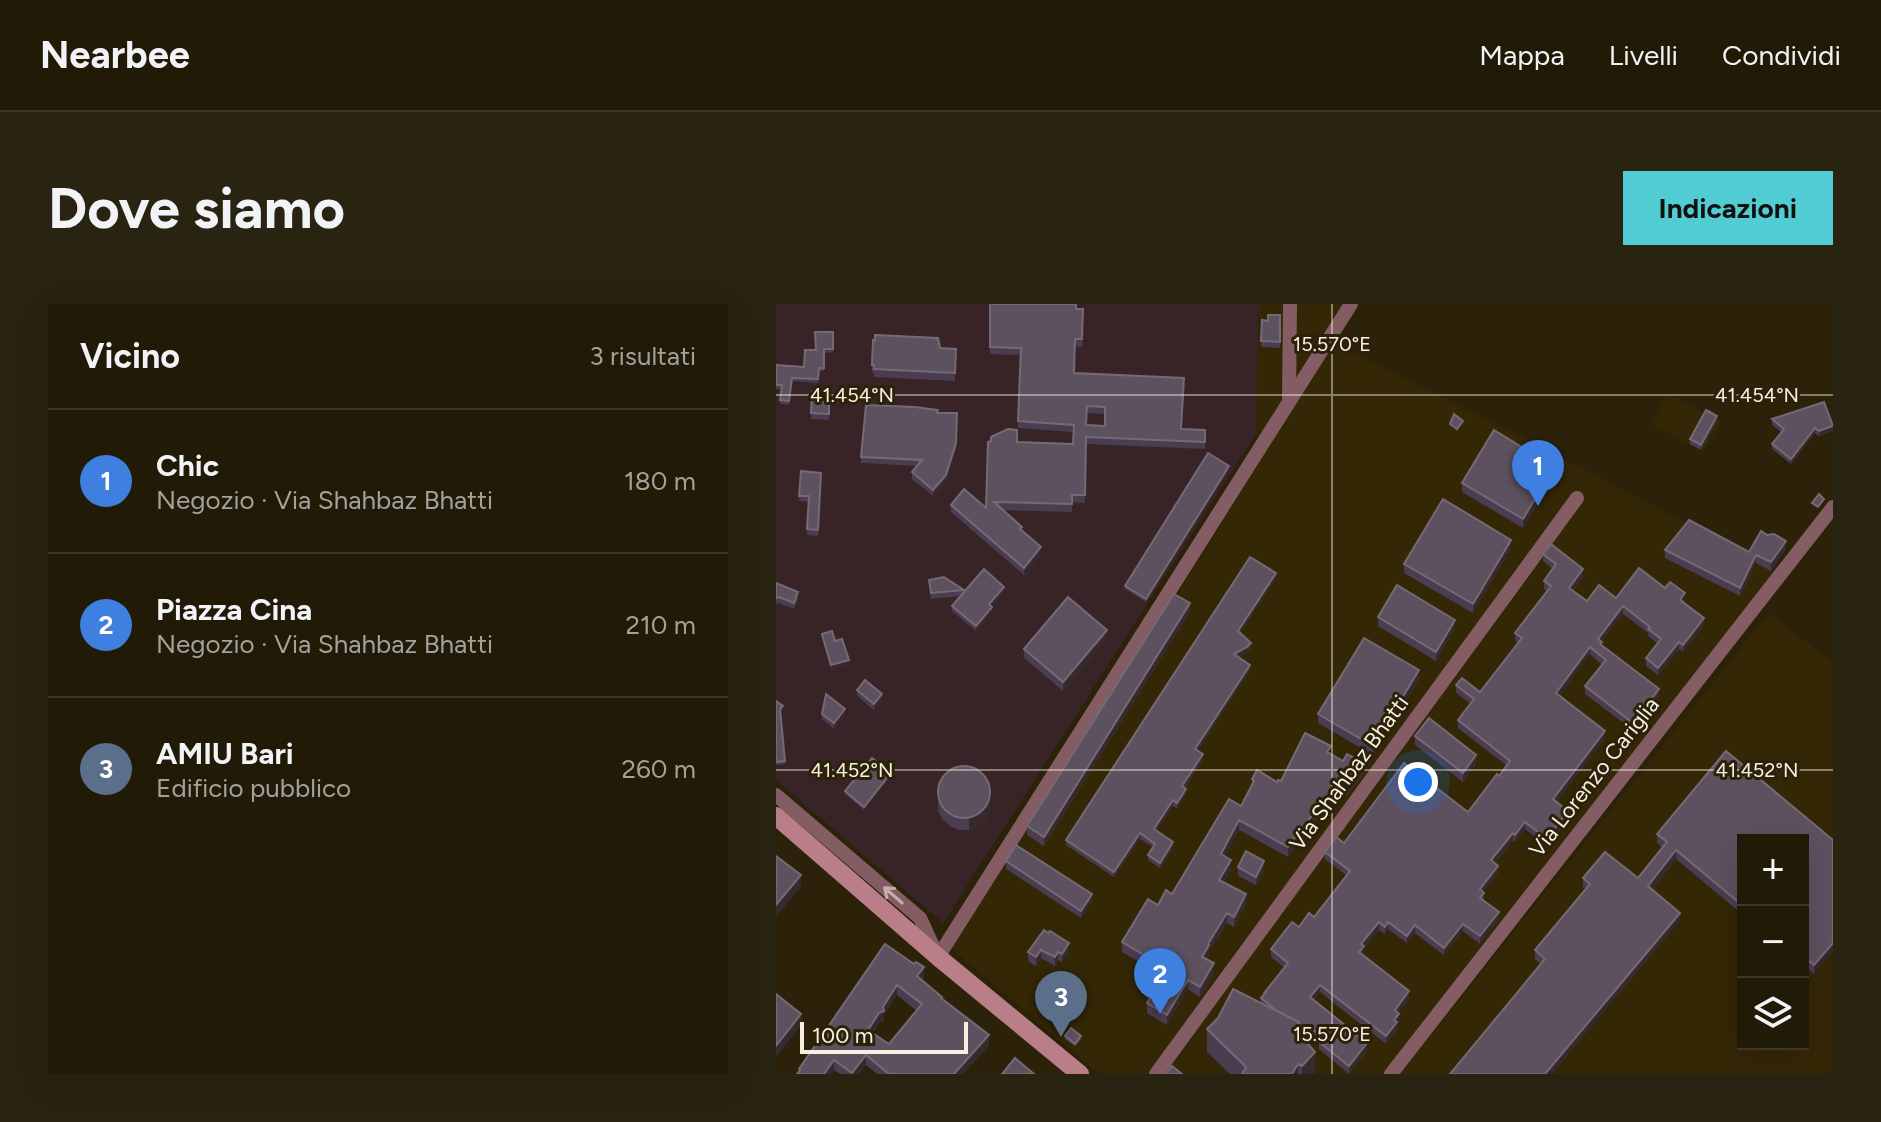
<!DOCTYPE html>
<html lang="it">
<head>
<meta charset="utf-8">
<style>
	:root { --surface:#211a07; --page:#292311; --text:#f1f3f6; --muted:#a2a19b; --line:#3e3828; --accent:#51ccd3 }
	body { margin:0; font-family:Figtree,sans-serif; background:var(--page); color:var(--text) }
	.controls { position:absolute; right:24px; bottom:24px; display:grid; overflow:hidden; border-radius:0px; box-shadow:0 8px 32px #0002 }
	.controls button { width:72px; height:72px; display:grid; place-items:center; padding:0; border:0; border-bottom:2px solid var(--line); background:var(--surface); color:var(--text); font:40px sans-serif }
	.scale { position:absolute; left:24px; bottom:20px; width:168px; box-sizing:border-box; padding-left:8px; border:4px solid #f7f0e1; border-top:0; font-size:22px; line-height:28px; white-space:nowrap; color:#f7f0e1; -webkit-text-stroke:6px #2c2209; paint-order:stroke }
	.you { position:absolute; left:642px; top:478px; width:28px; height:28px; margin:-20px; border:6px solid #fff; border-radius:50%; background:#1a73e8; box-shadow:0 0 0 12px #1a73e833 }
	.badge { display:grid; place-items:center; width:52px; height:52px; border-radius:50%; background:var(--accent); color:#fff; font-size:26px; font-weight:700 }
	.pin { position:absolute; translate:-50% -66px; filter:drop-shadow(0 2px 4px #0008) }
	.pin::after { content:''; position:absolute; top:42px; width:28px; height:24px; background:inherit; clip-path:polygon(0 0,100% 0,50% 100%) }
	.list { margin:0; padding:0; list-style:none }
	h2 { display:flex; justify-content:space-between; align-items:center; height:104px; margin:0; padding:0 32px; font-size:34px }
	h2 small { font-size:26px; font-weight:400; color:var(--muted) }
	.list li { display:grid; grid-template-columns:52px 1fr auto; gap:24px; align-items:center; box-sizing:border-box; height:144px; padding:0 32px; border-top:2px solid var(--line) }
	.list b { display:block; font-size:30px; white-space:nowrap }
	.list p { margin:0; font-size:26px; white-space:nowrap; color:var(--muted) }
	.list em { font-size:26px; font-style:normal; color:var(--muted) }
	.icon { flex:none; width:44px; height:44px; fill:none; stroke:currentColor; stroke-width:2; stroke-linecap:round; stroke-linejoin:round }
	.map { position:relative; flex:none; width:1057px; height:770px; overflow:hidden; border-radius:0px }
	header { display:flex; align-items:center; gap:48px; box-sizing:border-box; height:112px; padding:0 40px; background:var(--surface); border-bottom:2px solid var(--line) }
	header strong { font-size:38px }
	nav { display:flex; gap:44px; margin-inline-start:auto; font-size:28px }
	.intro { display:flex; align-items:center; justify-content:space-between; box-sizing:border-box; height:192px; padding:0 48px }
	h1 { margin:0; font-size:56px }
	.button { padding:20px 36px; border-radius:0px; background:var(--accent); color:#111; font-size:28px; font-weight:700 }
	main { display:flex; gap:48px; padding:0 48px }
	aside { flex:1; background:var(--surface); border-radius:0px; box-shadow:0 8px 32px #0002 }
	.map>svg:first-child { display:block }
	.commercial { fill:#382427 }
	.built { fill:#342706; fill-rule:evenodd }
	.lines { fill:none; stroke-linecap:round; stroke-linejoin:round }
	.minor { stroke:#835d63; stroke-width:14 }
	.secondary { stroke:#b97e87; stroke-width:18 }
	.wall { fill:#4a3d51; fill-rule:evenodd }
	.shaded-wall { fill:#362a2e }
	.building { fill:#5d5160; stroke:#756a74; stroke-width:2; fill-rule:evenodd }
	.oneway { stroke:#c3aea8 }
	.ticks { fill:none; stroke:#f7f0e1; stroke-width:2; stroke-opacity:0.45 }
	.labels { text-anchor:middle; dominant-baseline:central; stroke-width:6; stroke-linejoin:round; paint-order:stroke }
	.street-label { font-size:22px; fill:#f7f0e1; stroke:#2c2209 }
	.ticks-label { font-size:20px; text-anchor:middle; fill:#f7f0e1; stroke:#2c2209; stroke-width:6; stroke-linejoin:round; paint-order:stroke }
</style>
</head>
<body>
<header>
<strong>Nearbee</strong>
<nav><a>Mappa</a><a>Livelli</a><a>Condividi</a></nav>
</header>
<div class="intro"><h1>Dove siamo</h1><a class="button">Indicazioni</a></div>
<main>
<aside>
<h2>Vicino<small>3 risultati</small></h2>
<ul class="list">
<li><span class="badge" style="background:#3f7fe0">1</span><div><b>Chic</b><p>Negozio · Via Shahbaz Bhatti</p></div><em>180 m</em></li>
<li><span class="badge" style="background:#3f7fe0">2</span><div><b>Piazza Cina</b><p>Negozio · Via Shahbaz Bhatti</p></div><em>210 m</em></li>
<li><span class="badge" style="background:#5c6f8a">3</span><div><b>AMIU Bari</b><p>Edificio pubblico</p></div><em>260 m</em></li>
</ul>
</aside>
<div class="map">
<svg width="1057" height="770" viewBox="0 0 1057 770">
	<rect width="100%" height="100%" fill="#2c2209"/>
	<!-- commercial -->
	<polygon class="commercial" points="0,0 483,0 480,130 167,619 0,476"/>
	<!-- built -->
	<g class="built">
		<polygon points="483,0 584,0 559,40 712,115 904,215 997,268 608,770 323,770 175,644 336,394 496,139 480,130"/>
		<polygon points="892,89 945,118 928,148 875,120"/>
		<path d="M 993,309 L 1057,359 L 1057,765 L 1053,770 L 624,770 ZM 967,536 L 1027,536 L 1027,740 L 967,740 Z"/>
	</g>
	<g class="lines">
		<!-- minor -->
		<g class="minor">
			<polyline points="513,96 514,0"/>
			<polyline points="0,491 144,614 160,649"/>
			<polyline points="162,653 575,0"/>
			<polyline points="380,770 801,194"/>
			<polyline points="615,770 1057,203"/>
		</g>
		<!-- secondary -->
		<polyline class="secondary" points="0,512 162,653 304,770"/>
	</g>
	<!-- wall -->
	<g class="wall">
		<path d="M 214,0 L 300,5 L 307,12 L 306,43 L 299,42 L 298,69 L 405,125 L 429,126 L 429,145 L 310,140 L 309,199 L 296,198 L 296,208 L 227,206 L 246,227 L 265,250 L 248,271 L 175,208 L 175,201 L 210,204 L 241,138 L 297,140 L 297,128 L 242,124 L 245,51 L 214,50 ZM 311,109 L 329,110 L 329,122 L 310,121 Z"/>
		<polygon points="504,11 504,44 485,43 486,16 492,17"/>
		<polygon points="57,28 57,48 48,49 48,67 43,67 42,79 16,77 13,101 4,100 5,85 0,85 0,61 28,63 40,46"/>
		<polygon points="164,44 180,45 179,77 98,73 98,69 96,68 96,61"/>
		<polygon points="53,87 53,116 35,115 35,109"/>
		<polygon points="161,109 180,145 170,177 157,192 136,175 136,168 141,162 85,159 85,153"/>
		<polygon points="996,115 1057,127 1043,132 1039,129 1015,160 996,145 996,140 1005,128 996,121"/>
		<polygon points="941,118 925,146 914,140 914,135"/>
		<polygon points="453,165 370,298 349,285 349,282"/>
		<polygon points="25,167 45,169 42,232 31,231 33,198 23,197"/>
		<polygon points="778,171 747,224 686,188 686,179"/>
		<polygon points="735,244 697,309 628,269 628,260"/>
		<polygon points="1010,245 995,267 980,259 964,292 889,254 889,246 973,248"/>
		<polygon points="767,250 807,273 797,287 811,297 840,294 889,284 909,297 908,299 928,321 907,348 903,345 882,371 870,362 870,354 882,340 872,332 872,329 847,310 825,337 826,342 883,393 857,426 809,390 809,382 826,361 814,350 783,392 829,434 780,498 792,515 771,543 749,525 739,538 737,537 719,559 722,569 707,588 708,597 723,615 704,640 687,627 668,651 639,629 631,639 612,625 609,630 603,626 588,644 587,651 633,695 622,709 623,718 621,720 621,725 610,740 544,688 538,696 591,747 573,770 543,745 543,738 532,729 528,735 539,770 454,770 431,748 431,725 485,700 485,694 489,690 489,688 509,664 495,653 495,645 523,623 538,613 570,571 549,555 549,548 568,539 692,508 731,462 682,424 682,416 695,400 680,389 680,381 704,388 742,339 739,336 739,329 771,287 768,285 768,277 777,265 767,257"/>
		<polygon points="500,274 464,329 475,344 471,348 463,353 474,366 422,446 427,455 409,484 410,490 401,504 397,502 380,527 397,544 384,564 372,556 372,551 377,543 364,535 338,573 290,541 290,536"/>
		<polygon points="153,276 188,286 188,289 228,288 216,302 216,308 200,327 176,307 176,302 185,292 155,295"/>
		<polygon points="0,279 22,294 18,305 3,299 0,300"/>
		<polygon points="414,308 268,542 251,531 251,522"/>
		<polygon points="602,313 679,324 660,357 602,322"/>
		<polygon points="46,330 59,337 73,361 55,366 46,335"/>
		<polygon points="331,335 287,387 248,354 248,345"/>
		<polygon points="643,375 597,451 542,419 542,410"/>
		<polygon points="81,386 106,395 98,406 81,392"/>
		<polygon points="0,397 7,405 5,407 9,460 0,461"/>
		<polygon points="46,410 69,411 58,425 46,415"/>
		<polygon points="639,432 700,460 687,478 639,441"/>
		<polygon points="555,450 588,469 571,492 564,488 553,509 547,506 512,553 463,526 449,552 455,566 448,578 470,600 458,623 451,619 433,647 433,651 431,655 438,669 424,693 412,685 391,721 371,709 371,699 387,672 346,648 346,638 382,601 396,590 465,502 476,481 476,475 505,477"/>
		<polygon points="115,472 88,506 69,490 69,487"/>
		<polygon points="162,484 214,505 210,514 203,521 193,526 183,526 174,522 166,515 162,506"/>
		<polygon points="881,530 1057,536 1038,670 1027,661 1027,536 967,536 967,611 900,555 876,586 904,617 765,660 759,655 759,646 810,585 807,583 807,574 862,574 887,544 881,539"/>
		<polygon points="230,557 316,597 305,614 230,565"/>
		<polygon points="462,563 488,566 480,581 462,572"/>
		<polygon points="268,626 293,648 286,658 282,656 279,662 265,654 260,662 252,657 252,648"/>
		<path d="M 109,640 L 148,673 L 146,676 L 213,741 L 187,770 L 101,770 L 90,761 L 83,770 L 64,770 L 58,766 L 55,770 L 21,770 L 23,765 ZM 121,691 L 141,707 L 113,740 L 97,729 L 103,719 L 108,717 L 108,711 Z"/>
		<polygon points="289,732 305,735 299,742 289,735"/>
	</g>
	<!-- shaded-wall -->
	<g class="shaded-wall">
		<polygon points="181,109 180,145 170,177 157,192 157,186"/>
		<polygon points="941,112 941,118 925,146 925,141"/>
		<polygon points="1057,122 1057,127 1043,132 1043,127"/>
		<polygon points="1039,124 1039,129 1015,160 1015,155"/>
		<polygon points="453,162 453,165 370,298 370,295"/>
		<polygon points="778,163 778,171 747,224 747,215"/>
		<polygon points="735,236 735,244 697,309 697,300"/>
		<polygon points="1010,237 1010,245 995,267 995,258"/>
		<polygon points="265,243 265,250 248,271 248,264"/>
		<polygon points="980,251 980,259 964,292 964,284"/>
		<polygon points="807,265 807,273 793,292 793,284"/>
		<polygon points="500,269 500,274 462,332 462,327"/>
		<polygon points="228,283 228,288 213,305 213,300"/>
		<polygon points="414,299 414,308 268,542 268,533"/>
		<polygon points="847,302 847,310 822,342 822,335"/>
		<polygon points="216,303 216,308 200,327 200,322"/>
		<polygon points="928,314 928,321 907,348 907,341"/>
		<polygon points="679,316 679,324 660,357 660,348"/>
		<polygon points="331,326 331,335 287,387 287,378"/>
		<polygon points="903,338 903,345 882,371 882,364"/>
		<polygon points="475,339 475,344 471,348 458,356 458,350"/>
		<polygon points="814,343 814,350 780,397 780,389"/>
		<polygon points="73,356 73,361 55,366 55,361"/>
		<polygon points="474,361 474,366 419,450 419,445"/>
		<polygon points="643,366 643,375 597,451 597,442"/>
		<polygon points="883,385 883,393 857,426 857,419"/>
		<polygon points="106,390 106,395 98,406 98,400"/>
		<polygon points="69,405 69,411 58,425 58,419"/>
		<polygon points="829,427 829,434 777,503 777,495"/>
		<polygon points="427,450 427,455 406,487 406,482"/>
		<polygon points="700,451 700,460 687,478 687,469"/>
		<polygon points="588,459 588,469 571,492 571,482"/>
		<polygon points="115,469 115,472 88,506 88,503"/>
		<polygon points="564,478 564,488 553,509 553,500"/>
		<polygon points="410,485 410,490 401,504 401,499"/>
		<polygon points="214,493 214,505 210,514 203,521 193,526 193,514"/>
		<polygon points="397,496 397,502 378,530 378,525"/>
		<polygon points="547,497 547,506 512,553 512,543"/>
		<polygon points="792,507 792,515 771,543 771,535"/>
		<polygon points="463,516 463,526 445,560 445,550"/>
		<polygon points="749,518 749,525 739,538 739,531"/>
		<polygon points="364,529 364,535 338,573 338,568"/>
		<polygon points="737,529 737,537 715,564 715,556"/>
		<polygon points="397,538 397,544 384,564 384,559"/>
		<polygon points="900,546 900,555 872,591 872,582"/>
		<polygon points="455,556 455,566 443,586 443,576"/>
		<polygon points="488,557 488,566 480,581 480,573"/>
		<polygon points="722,562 722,569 704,593 704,585"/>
		<polygon points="25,571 25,583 0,613 0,601"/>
		<polygon points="316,590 316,597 305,614 305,607"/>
		<polygon points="470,590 470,600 458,623 458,613"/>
		<polygon points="723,608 723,615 704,640 704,632"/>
		<polygon points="451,609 451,619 433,647 433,651 426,663 426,653 432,640"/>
		<polygon points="904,609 904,617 776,770 769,770"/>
		<polygon points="603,618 603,626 588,644 588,650 583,656 585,640"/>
		<polygon points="612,618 612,625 609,630 609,623"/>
		<polygon points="687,620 687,627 668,651 668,644"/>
		<polygon points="639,621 639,629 631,639 631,632"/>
		<polygon points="293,639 293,648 286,658 286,650"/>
		<polygon points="1057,639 1057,647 1038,670 1038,661"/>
		<polygon points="265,646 265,654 260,662 260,653"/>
		<polygon points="282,648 282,656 279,662 279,653"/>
		<polygon points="438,659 438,669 424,693 424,683"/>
		<polygon points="148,663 148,673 141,682 141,672"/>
		<polygon points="412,676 412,685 391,721 391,711"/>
		<polygon points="121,681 121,691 108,711 108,717 103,719 92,736 92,726"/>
		<polygon points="544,681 544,688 534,701 534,693"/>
		<polygon points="633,687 633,695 619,714 619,706"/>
		<polygon points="25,710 25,721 0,754 0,742"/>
		<polygon points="623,710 623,718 621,720 621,725 610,740 610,732 618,716"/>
		<polygon points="532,722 532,729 528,735 526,733 527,728"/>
		<polygon points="213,731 213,741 187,770 178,770"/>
		<polygon points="591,739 591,747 573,770 573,762"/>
		<polygon points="539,748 539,770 526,770 526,762"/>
		<polygon points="90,751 90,761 83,770 76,770"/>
		<polygon points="58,756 58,766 55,770 48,770"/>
		<polygon points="522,760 522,770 516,770"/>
	</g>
	<!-- building -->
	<g class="building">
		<path d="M 214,0 L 300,0 L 300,5 L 307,5 L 306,35 L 299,35 L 298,69 L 408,74 L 405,125 L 429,126 L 429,138 L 310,133 L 309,191 L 296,191 L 296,200 L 218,198 L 246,223 L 244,225 L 265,243 L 248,264 L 175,201 L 188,185 L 210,204 L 212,138 L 215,137 L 215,133 L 232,125 L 241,126 L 241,138 L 297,140 L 298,121 L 242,117 L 245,44 L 214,43 ZM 311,102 L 329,103 L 329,122 L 310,121 Z"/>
		<polygon points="492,11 504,11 504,38 485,37 486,16 492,17"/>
		<polygon points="39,28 57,28 57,45 48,45 48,64 43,64 42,75 16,74 13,97 4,96 6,81 0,81 0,61 28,63 29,46 40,46"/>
		<polygon points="99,31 162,34 164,44 180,45 179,69 98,65 98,61 96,61 97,36 99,36"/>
		<polygon points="36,87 53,87 53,110 35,109"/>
		<polygon points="1048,98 1057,122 1043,127 1039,124 1015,155 996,140 1008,125 996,115"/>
		<polygon points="90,101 139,103 162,106 161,109 181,109 180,139 170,171 157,186 136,168 146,156 85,153"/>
		<polygon points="930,106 941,112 925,141 914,135"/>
		<polygon points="678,110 687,117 681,125 674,120"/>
		<polygon points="718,126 778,163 747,215 686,179"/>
		<polygon points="432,149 453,162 370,295 349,282"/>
		<polygon points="25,167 45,169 42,226 31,225 33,192 23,192"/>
		<polygon points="1043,190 1048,195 1042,203 1036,199"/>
		<polygon points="667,195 735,236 697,300 628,260"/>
		<polygon points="913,216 973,248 985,227 991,231 998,230 1010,237 995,258 980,251 964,284 889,246"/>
		<polygon points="775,240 807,265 793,284 811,297 823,281 840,294 863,264 889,284 894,278 909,289 904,296 928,314 907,341 903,338 882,364 870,354 885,335 872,325 874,323 847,302 822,335 826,338 824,340 883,385 857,419 809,382 830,356 814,343 780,389 829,427 777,495 792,507 771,535 749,518 739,531 737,529 715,556 722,562 704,585 708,589 704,594 723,608 704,632 687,620 668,644 639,621 631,632 612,618 609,623 603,618 585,640 588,642 583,648 633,687 619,706 623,710 618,716 621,718 610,732 544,681 534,693 591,739 573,762 543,738 547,734 532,722 527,728 523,724 523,718 501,707 485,694 490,688 489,688 512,659 495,645 516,618 523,623 533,609 538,613 574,567 549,548 560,533 568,539 628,459 692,508 721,470 723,472 734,457 682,416 698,395 680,381 686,374 704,388 746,334 739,329 775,282 768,277 780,260 767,250"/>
		<polygon points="474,253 500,269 462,327 475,339 471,343 458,350 474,361 419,445 427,450 406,482 410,485 401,499 397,496 378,525 397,538 384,559 372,551 379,540 364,529 338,568 290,536"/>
		<polygon points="208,265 228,283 213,300 216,303 200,322 176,302"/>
		<polygon points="168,273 188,286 155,289 153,276"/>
		<polygon points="0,279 22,288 18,299 3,293 0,294"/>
		<polygon points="621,281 679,316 660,348 602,313"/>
		<polygon points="398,290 414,299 268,533 251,522"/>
		<polygon points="292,293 331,326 287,378 248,345"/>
		<polygon points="56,327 59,337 66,335 73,356 55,361 46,330"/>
		<polygon points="588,334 643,366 597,442 542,410"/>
		<polygon points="89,376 106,390 98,400 81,386"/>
		<polygon points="50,390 69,405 58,419 46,410"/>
		<polygon points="0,397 7,402 4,405 9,457 0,458"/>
		<polygon points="653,414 700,451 687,469 639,432"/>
		<polygon points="529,429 555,442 551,448 567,457 571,450 588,459 571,482 564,478 553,500 547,497 512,543 463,516 445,550 455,556 443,576 470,590 458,613 451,609 432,640 433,641 426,653 438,659 424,683 412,676 391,711 371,699 391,665 346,638 372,595 382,601 390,586 396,590 453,495 465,502 478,477 476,475 481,466 501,478 502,476 505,477"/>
		<polygon points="950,447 1057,536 1057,639 1038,661 1027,652 1027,536 967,536 967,602 900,546 872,582 904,609 769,770 674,770 769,655 759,646 814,580 807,574 829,548 862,574 891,538 881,530"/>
		<polygon points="96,454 115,469 88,503 69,487"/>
		<circle cx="188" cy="488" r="26"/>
		<polygon points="240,541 316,590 305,607 230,557"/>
		<polygon points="470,547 488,557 480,573 462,563"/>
		<polygon points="0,552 25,571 0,601"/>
		<polygon points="268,626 272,629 274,627 293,639 286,650 282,648 279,653 265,646 260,653 252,648"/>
		<path d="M 109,640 L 138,660 L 140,658 L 148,663 L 141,672 L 166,693 L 165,694 L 213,731 L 178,770 L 113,770 L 90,751 L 76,769 L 58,756 L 48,770 L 21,770 L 24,766 L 23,765 ZM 121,681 L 146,700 L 113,740 L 92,726 L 103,709 L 108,707 L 107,703 Z"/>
		<polygon points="457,685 523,718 520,722 528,729 526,733 539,748 526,762 522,760 516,770 466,770 470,763 431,725 442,714"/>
		<polygon points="0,690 25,710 0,742"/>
		<polygon points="295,724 305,732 299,740 289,732"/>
		<polygon points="239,754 258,770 226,770"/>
		<polygon points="396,762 406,770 390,770"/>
	</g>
	<!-- one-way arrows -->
	<defs><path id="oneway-shaft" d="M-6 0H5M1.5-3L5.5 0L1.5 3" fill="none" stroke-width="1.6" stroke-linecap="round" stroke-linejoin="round" transform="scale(2)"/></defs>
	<use class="oneway" href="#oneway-shaft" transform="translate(117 591) rotate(-139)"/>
	<!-- ticks -->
	<path class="ticks" d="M 556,0 L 556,770M 0,91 L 1057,91M 0,466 L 1057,466"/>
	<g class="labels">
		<!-- street labels -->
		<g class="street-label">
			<text transform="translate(573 469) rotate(-54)">Via Shahbaz Bhatti</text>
			<text transform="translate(818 473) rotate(-52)">Via Lorenzo Cariglia</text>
		</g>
	</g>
	<g class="ticks-label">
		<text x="556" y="47">15.570°E</text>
		<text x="76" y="98">41.454°N</text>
		<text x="981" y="98">41.454°N</text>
		<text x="76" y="473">41.452°N</text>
		<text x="981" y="473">41.452°N</text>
		<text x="556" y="737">15.570°E</text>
	</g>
</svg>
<div class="controls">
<button>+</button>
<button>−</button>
<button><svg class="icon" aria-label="layers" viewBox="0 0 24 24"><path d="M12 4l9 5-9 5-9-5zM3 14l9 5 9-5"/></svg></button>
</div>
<div class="scale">100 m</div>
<div class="you"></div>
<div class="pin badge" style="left:762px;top:202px;background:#3f7fe0">1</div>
<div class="pin badge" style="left:384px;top:710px;background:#3f7fe0">2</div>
<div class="pin badge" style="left:285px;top:733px;background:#5c6f8a">3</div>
</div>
</main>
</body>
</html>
